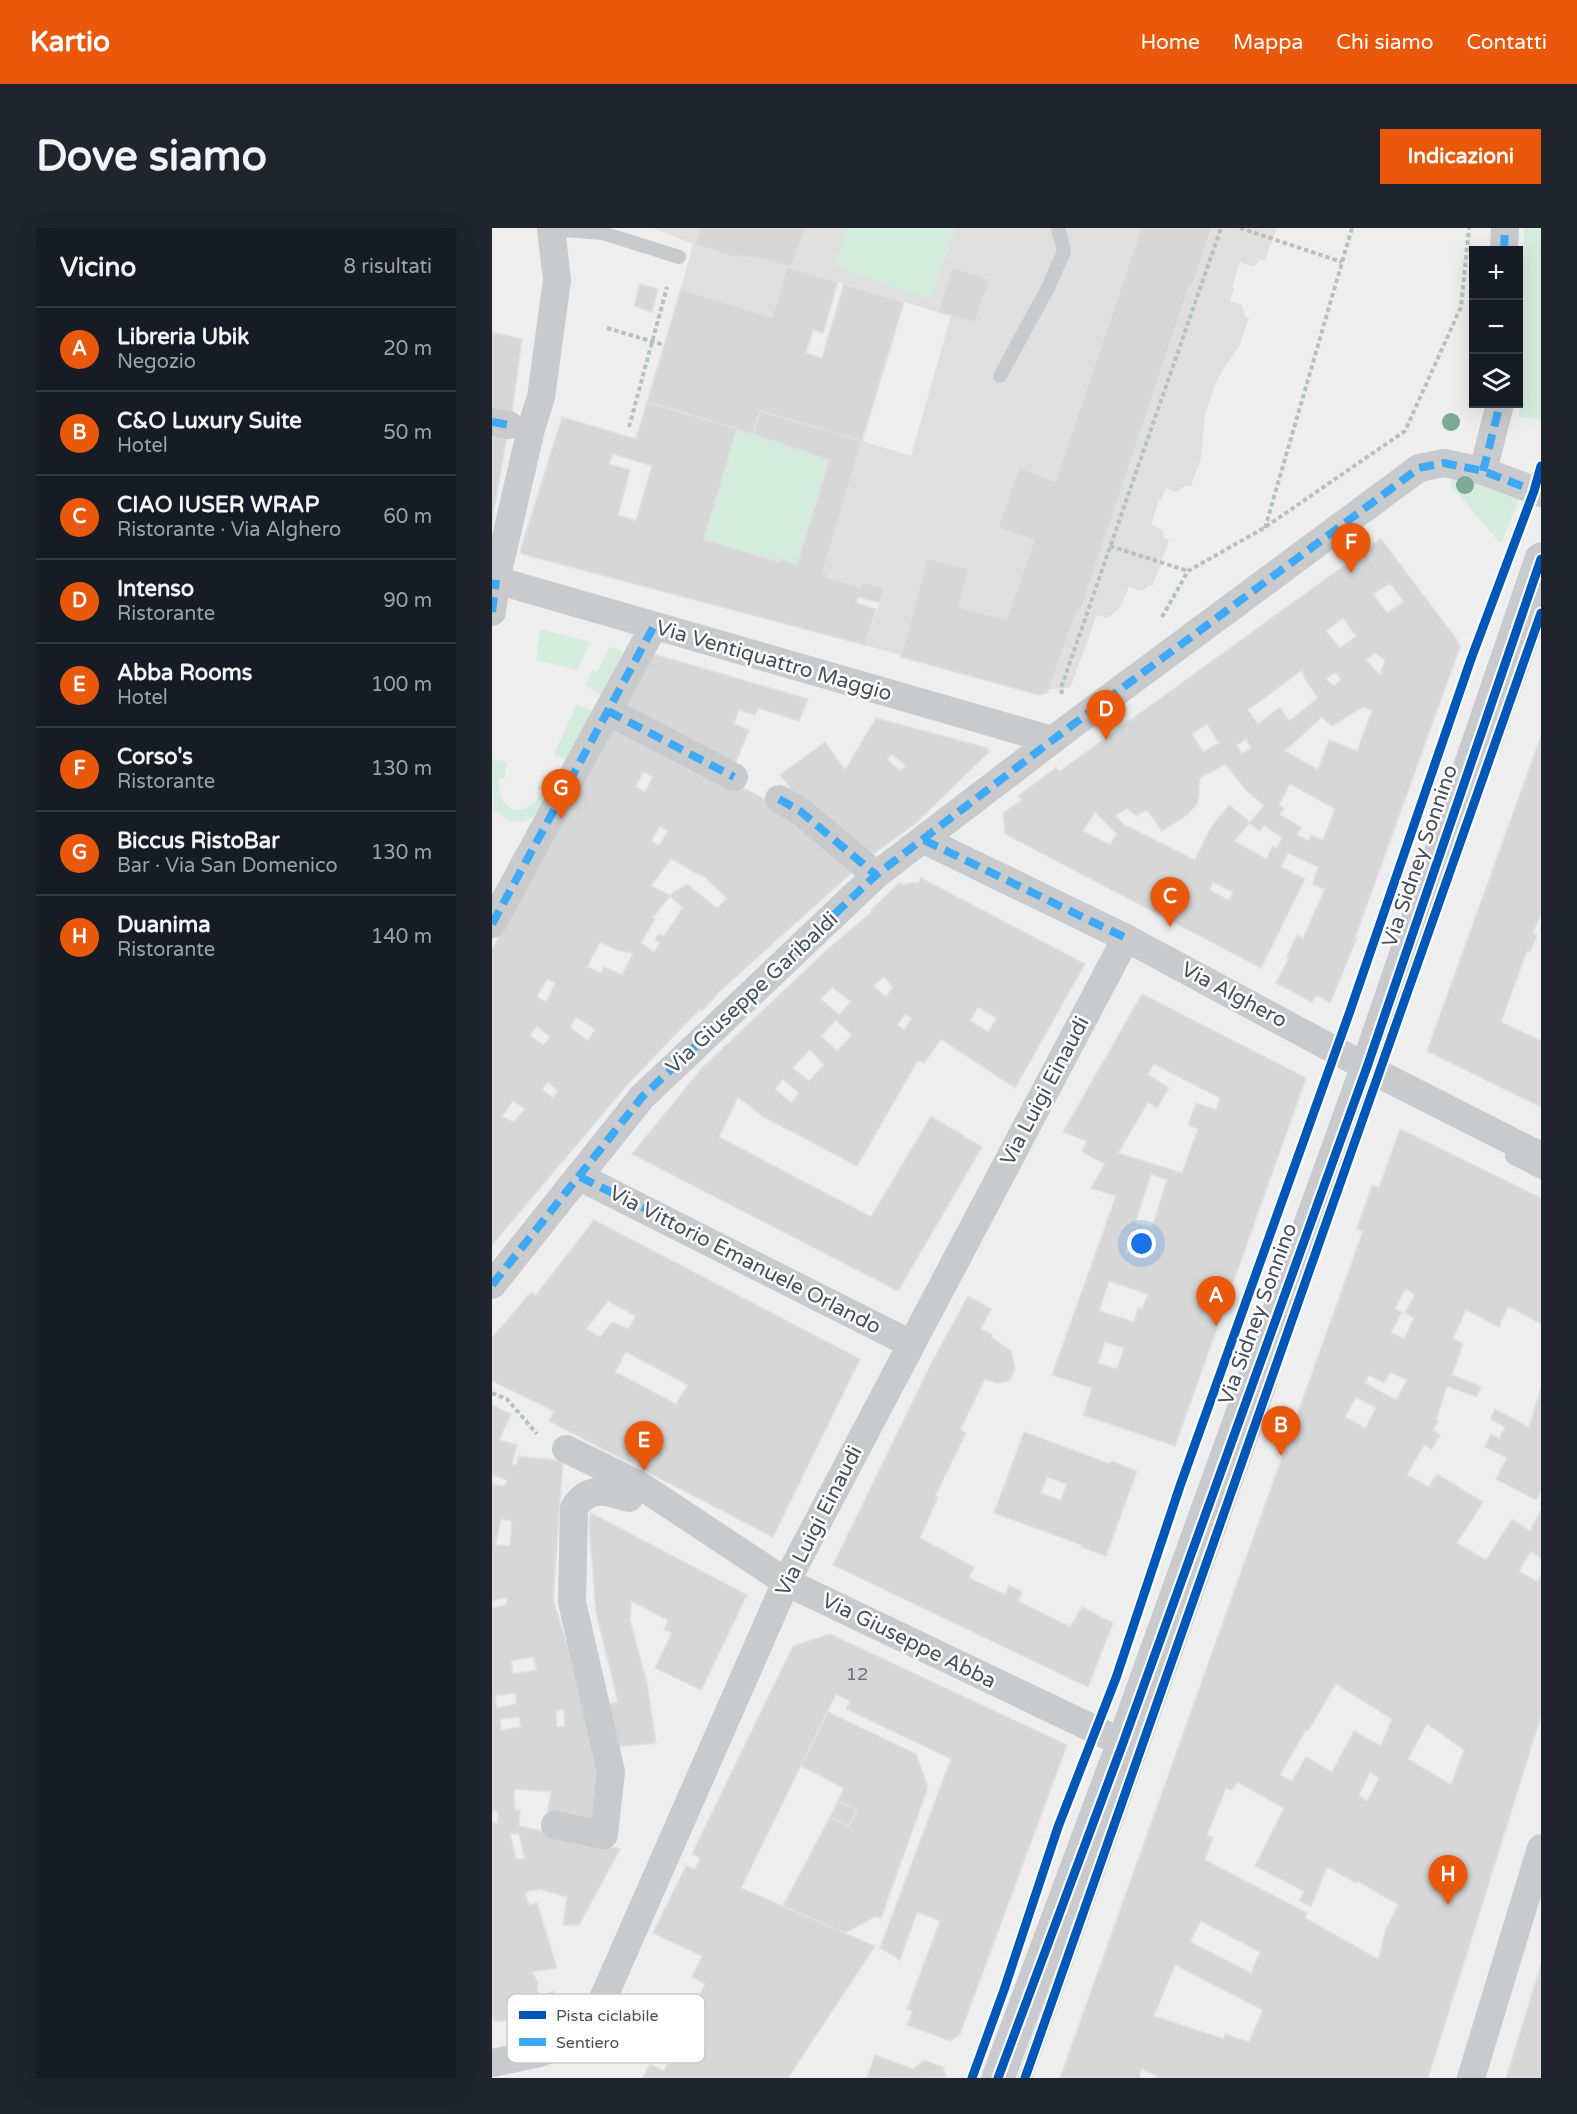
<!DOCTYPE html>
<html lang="it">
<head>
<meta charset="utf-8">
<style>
	:root { --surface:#171b24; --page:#20242c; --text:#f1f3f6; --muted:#9ea1a6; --line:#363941; --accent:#ea580c }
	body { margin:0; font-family:"Varela Round",sans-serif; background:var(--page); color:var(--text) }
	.controls { position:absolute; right:18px; top:18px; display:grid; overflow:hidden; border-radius:0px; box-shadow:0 6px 24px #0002 }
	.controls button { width:54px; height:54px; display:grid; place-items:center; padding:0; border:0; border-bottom:2px solid var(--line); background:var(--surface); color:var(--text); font:30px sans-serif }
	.you { position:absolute; left:650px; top:1016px; width:21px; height:21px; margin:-15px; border:4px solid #fff; border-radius:50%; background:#1a73e8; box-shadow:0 0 0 9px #1a73e833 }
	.badge { display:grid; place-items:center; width:39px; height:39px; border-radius:50%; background:var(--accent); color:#fff; font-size:20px; font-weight:700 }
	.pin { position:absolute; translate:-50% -50px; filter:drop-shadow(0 2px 3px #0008) }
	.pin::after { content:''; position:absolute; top:32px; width:21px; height:18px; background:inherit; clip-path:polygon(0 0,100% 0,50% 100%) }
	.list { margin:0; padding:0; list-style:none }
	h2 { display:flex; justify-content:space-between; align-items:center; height:78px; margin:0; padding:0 24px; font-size:26px }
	h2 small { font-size:20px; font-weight:400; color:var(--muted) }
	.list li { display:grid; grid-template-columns:39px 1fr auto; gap:18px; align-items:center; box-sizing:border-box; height:84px; padding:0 24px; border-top:2px solid var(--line) }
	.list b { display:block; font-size:22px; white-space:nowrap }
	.list p { margin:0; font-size:20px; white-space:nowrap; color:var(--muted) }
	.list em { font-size:20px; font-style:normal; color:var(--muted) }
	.icon { flex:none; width:33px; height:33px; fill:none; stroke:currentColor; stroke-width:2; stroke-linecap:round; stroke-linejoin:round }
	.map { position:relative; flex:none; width:1049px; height:1850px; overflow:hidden; border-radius:0px }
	header { display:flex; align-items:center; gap:36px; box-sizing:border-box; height:84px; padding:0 30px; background:var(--accent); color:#fff }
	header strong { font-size:28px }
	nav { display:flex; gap:33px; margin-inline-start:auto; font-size:21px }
	.intro { display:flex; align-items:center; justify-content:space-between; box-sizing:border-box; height:144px; padding:0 36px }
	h1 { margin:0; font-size:42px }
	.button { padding:15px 27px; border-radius:0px; background:var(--accent); color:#fff; font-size:21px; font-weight:700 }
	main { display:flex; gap:36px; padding:0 36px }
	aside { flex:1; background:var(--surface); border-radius:0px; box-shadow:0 6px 24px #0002 }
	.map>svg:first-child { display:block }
	.education { fill:#e0dfdf }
	.green { fill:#d4ecde }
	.building { fill:#d7d7d8; stroke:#dfe0e1; stroke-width:1.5; fill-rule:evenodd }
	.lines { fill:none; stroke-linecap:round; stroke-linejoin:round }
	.path { stroke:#b7c1be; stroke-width:4; stroke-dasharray:4.5 3; stroke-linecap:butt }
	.lane { stroke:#c8cacc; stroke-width:14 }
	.street { stroke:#c8cacc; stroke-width:28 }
	.secondary { stroke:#c9cacd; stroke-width:33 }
	.quiet { stroke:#3fa9f5; stroke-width:8; stroke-dasharray:15 8; stroke-linecap:butt }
	.cycleway-casing { stroke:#fff; stroke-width:13 }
	.cycleway { stroke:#0057b8; stroke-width:9 }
	.tree { fill:#7caa94 }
	.labels { text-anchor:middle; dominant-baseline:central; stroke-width:5; stroke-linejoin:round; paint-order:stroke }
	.number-label { font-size:18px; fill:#6c7279 }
	.street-label { font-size:21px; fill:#474f58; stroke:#fff }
	.key { fill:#fff; stroke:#c8cacd; stroke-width:1.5 }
	.key-label { font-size:16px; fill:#474f58 }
</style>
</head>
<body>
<header>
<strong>Kartio</strong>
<nav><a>Home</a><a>Mappa</a><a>Chi siamo</a><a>Contatti</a></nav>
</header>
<div class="intro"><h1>Dove siamo</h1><a class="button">Indicazioni</a></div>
<main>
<aside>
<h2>Vicino<small>8 risultati</small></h2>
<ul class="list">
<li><span class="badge">A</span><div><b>Libreria Ubik</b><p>Negozio</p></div><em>20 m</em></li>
<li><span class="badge">B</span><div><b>C&amp;O Luxury Suite</b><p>Hotel</p></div><em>50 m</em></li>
<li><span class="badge">C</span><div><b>CIAO IUSER WRAP</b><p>Ristorante · Via Alghero</p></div><em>60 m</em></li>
<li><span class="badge">D</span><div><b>Intenso</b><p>Ristorante</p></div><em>90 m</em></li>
<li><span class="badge">E</span><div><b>Abba Rooms</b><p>Hotel</p></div><em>100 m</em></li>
<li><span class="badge">F</span><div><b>Corso's</b><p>Ristorante</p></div><em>130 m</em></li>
<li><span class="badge">G</span><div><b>Biccus RistoBar</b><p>Bar · Via San Domenico</p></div><em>130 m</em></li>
<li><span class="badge">H</span><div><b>Duanima</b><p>Ristorante</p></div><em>140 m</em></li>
</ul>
</aside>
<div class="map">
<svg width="1049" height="1850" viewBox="0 0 1049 1850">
	<rect width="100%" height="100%" fill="#eee"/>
	<!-- education -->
	<polygon class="education" points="161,0 785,0 773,32 768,32 762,39 748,34 740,59 742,61 738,73 750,77 753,88 757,91 747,118 730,143 721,162 713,187 709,230 699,258 692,258 685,264 674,260 669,272 667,272 659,297 671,302 672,309 677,312 661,357 655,358 650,363 637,359 628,380 615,390 605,387 578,460 558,461 554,466 547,467 373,417 388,375 370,354 368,359 335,349 335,346 331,344 370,213 419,228 459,88 295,39 280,89 189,61 201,16"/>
	<!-- green -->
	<g class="green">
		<polygon points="356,0 464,0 438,72 342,38"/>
		<polygon points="1032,0 1049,0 1049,192 1027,188"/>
		<polygon points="245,201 337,232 305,337 288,331 287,334 212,311"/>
		<polygon points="963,244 1030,264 1009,316 958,256"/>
		<polygon points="48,401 98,414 85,442 44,432"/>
		<polygon points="118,419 131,423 110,466 93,458 100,442 105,444"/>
		<polygon points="85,476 101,483 76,532 62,526"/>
		<path d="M 0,531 L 15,534 L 13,550 L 7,550 C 4,584 34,594 50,563 L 45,561 L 52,546 L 66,553 C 50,581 36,612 1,581 Z"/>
	</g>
	<!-- building -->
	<g class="building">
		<polygon points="209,0 314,0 299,39 274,32 249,28 247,31 202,16"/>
		<polygon points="649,0 720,0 701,58 698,57 589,382 586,381 556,464 547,467 409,429 435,330 477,341 467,379 514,391 542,312 506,300 527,239 563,253"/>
		<polygon points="295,39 346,54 331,105 321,102 314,125 330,130 352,56 412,74 370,213 268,183 261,206 155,174 189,61 280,89"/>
		<polygon points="460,39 498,51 483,95 446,84"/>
		<polygon points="148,56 166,61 160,84 142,78"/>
		<polygon points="0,104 30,111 19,191 0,188"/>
		<path d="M 155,174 L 245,201 L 212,311 L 287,334 L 288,331 L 305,337 L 337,232 L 261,206 L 268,183 L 370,213 L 331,344 L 336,346 L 335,349 L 368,359 L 370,354 L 392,360 L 388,375 L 366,369 L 364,375 L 384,381 L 373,417 L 30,326 L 28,324 L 70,189 L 144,211 ZM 121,226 L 160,238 L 144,293 L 126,287 L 138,242 L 117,236 Z"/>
		<polygon points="0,200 16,203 0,293"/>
		<path d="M 889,311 L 966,413 L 968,419 L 863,710 L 865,710 L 838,775 L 825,767 L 820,774 L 784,755 L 797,730 L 795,729 L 805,707 L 811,710 L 833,661 L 821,656 L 826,639 L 796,625 L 789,639 L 813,651 L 769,740 L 513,606 L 511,585 L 530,572 L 526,568 L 564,540 L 568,543 ZM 898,355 L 912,374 L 895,385 L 881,366 ZM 851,390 L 864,408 L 848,420 L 834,403 ZM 883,425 L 893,432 L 888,447 L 874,432 ZM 810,442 L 812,449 L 826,470 L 797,493 L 788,479 L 766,496 L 756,482 ZM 844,444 L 849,452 L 842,458 L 834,451 ZM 871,479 L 880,483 L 865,523 L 837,512 L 826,542 L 793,523 L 830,489 L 840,498 ZM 715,496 L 727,515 L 711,524 L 700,506 ZM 754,511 L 759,520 L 750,526 L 745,517 ZM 733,536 L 753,561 L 772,578 L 758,594 L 737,577 L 718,601 L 703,632 L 631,596 L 624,588 L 635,580 L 644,588 L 655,582 L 670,603 L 695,587 L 706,575 L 708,550 ZM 798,556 L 843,581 L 831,612 L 819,607 L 817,613 L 805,607 L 809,599 L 788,587 L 792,580 L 787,577 ZM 603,584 L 625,606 L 618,617 L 591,603 ZM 757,595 L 768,603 L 772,597 L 790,610 L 784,621 L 781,618 L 774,631 L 742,613 ZM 721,654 L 741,664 L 737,672 L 717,662 Z"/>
		<polygon points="158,425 316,471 307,493 266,480 263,487 247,482 242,496 257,502 242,539 129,482"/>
		<path d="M 384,490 L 495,520 L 497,524 L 423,596 L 377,629 L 289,565 L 298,559 L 288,547 L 333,514 L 353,542 ZM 400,526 L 414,538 L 408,543 L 395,531 Z"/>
		<path d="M 125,493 L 297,584 L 366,639 L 227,764 L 210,783 L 208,781 L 135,857 L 0,1017 L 0,722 L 61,606 ZM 151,544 L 161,549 L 153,564 L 144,558 ZM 168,598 L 176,603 L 167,618 L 159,613 ZM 179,631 L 209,648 L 210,647 L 235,670 L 225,680 L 195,656 L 178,667 L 159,658 ZM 178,668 L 191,680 L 172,708 L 166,706 L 163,712 L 168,714 L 162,724 L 149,715 L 163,691 L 161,689 ZM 108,714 L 125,722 L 141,725 L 130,747 L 112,739 L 109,745 L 95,739 ZM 55,751 L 63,755 L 54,774 L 45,769 ZM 84,789 L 103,801 L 96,813 L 78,799 ZM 45,798 L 58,809 L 51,817 L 38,807 ZM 56,854 L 66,863 L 61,870 L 50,861 ZM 21,873 L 33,881 L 22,894 L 10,889 Z"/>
		<polygon points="1049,508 1049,685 1041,705 1045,707 1038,724 1035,723 1009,794 1049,813 1049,879 935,823"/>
		<path d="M 429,650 L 593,736 L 523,860 L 449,811 L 432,835 L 426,832 L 365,938 L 272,889 L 246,869 L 227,909 L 379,989 L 439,888 L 490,919 L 406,1063 L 140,926 L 210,840 L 337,720 L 381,683 L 379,682 L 408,654 L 410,657 L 422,654 L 426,655 ZM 392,749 L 401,759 L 394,769 L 381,758 ZM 340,759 L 359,774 L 347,787 L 329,771 ZM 486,779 L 505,790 L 496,804 L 478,793 ZM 413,786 L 420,790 L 412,802 L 405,797 ZM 344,792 L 360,807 L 345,823 L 329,808 ZM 318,821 L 332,837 L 317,853 L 301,840 ZM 291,851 L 307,865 L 299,875 L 283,861 Z"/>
		<path d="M 650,766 L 814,850 L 683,1218 L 591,1187 L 600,1160 L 560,1147 L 624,968 L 599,960 L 613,936 L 590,924 L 595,913 L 571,904 ZM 662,836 L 728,870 L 724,882 L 704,875 L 696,897 L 706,901 L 690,945 L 626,925 L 656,874 L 665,880 L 677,860 L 656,847 ZM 659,946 L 675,952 L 660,999 L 643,995 ZM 639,1005 L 656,1010 L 649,1029 L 633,1024 ZM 617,1053 L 656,1066 L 650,1081 L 646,1080 L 642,1094 L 607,1083 ZM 613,1114 L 632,1120 L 625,1141 L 606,1135 Z"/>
		<path d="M 908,901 L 1049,970 L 1049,1096 L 1016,1078 L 1007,1099 L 974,1082 L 961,1110 L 971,1116 L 960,1147 L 989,1158 L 985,1169 L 955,1158 L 944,1192 L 946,1193 L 941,1202 L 948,1207 L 940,1221 L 932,1217 L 915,1247 L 937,1259 L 945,1246 L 991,1274 L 965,1315 L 994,1332 L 1020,1291 L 1038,1303 L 1049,1282 L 1049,1330 L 1039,1323 L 1027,1343 L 1045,1354 L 1049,1347 L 1049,1488 L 936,1850 L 664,1850 L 665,1848 L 650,1841 L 647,1850 L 568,1850 L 871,1003 L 865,1001 L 880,957 L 887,960 ZM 913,1061 L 923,1066 L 913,1085 L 922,1090 L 912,1111 L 899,1104 L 910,1084 L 903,1081 ZM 898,1144 L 915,1152 L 904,1172 L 873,1155 L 877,1147 L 892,1155 ZM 864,1169 L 884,1180 L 873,1200 L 853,1189 ZM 844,1456 L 900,1491 L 889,1518 L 862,1503 L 840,1544 L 814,1529 L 800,1553 L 788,1547 L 814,1502 L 816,1503 ZM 935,1496 L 972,1522 L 959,1557 L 916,1531 ZM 878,1544 L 887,1550 L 875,1573 L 867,1567 ZM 745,1554 L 792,1580 L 763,1638 L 812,1663 L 807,1673 L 819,1678 L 835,1639 L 864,1655 L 866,1653 L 906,1677 L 894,1701 L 886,1731 L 813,1690 L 815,1685 L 713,1632 L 721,1609 L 715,1607 L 734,1560 L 738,1562 L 742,1560 ZM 709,1693 L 768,1724 L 759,1745 L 698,1714 ZM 683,1737 L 771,1782 L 757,1814 L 733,1806 L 732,1811 L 662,1788 Z"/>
		<path d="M 102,992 L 368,1131 L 281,1309 L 57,1193 L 62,1183 L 0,1153 L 0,1110 L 39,1064 L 44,1067 ZM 116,1073 L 144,1088 L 136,1101 L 120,1094 L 108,1109 L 94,1101 ZM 134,1124 L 196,1157 L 184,1176 L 123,1144 Z"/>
		<polygon points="476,1068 499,1081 489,1101 500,1106 499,1109 519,1123 523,1141 519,1151 514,1154 504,1155 493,1151 468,1202 474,1205 443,1268 446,1269 428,1310 482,1339 477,1350 513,1367 517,1357 530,1364 526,1373 578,1399 590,1379 621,1395 596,1459 341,1337 441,1132"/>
		<polygon points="1049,1160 1049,1262 1044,1272 1004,1251 1015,1230 993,1219 999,1206 1007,1211 1013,1199 998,1191 1003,1181 1037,1199"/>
		<path d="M 0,1177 L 19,1186 L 7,1212 L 25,1217 L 20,1236 L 25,1237 L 26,1228 L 71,1233 L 61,1370 L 113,1544 L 104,1598 L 55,1587 L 59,1564 L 22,1561 L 23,1582 L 28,1582 L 27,1598 L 128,1621 L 87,1697 L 71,1697 L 75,1669 L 48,1661 L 33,1664 L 37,1677 L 45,1675 L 65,1740 L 40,1744 L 46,1754 L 45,1760 L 47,1768 L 62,1763 L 47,1791 L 2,1793 L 0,1785 L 0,1595 L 6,1595 L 6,1583 L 0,1583 L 0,1380 L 14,1377 L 15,1370 L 0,1372 L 0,1256 L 13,1258 L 15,1252 L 0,1247 ZM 9,1291 L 20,1293 L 18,1318 L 3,1317 ZM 41,1429 L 45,1442 L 21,1446 L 19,1433 ZM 23,1465 L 25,1476 L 5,1480 L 3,1468 ZM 72,1482 L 73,1498 L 65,1499 L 64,1483 ZM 27,1489 L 29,1499 L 9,1502 L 8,1491 ZM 18,1606 L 27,1606 L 33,1631 L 24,1631 Z"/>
		<path d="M 532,1204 L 618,1236 L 619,1233 L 645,1243 L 614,1328 L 589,1319 L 590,1317 L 502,1285 ZM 555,1249 L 575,1256 L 569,1272 L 549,1265 Z"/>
		<polygon points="99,1285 255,1367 209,1462 163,1440 180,1405 172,1402 176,1392 139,1373 138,1393 155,1455 164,1515 119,1519 112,1477 126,1474 104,1384 97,1295"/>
		<polygon points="338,1406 575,1517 468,1806 458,1813 415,1797 420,1783 415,1781 448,1693 425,1684 408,1732 388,1720 459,1531 354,1481 358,1473 344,1466 249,1660 383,1718 296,1850 151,1850 158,1836 172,1843 213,1756 200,1749 210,1728 161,1705 194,1638 203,1641 208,1630 200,1626 301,1418"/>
		<polygon points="336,1484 424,1526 436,1559 389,1690 384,1688 353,1705 291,1678 338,1589 357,1598 365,1582 346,1573 352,1560 309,1538"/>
		<polygon points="346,1573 365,1582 357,1598 338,1589"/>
		<polygon points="1049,1737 1049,1850 1014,1850"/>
		<polygon points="383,1827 421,1841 432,1832 451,1839 454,1849 375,1850"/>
	</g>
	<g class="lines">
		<!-- path -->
		<g class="path">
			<polyline points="748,0 850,34"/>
			<polyline points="115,100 172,117"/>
			<polyline points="137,199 175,59"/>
			<polyline points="773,300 860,0"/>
			<polyline points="618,318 696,343"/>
			<polyline points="670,389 696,343 772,300 913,203 969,79 977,0"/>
			<polyline points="570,466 569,460 729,0"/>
			<polyline points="0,1165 15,1171 45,1206"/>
		</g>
		<!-- lane -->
		<g class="lane">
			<polyline points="59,1 111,5 187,29"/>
			<polyline points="508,148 557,58 572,23 566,0"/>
			<polyline points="1001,521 1049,385"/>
			<polyline points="1020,929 1049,944"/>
			<polyline points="533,1850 778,1156"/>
		</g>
		<!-- street -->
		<g class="street">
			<polyline points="1012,22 1013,0"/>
			<polyline points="0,194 17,197"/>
			<polyline points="991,243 1008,176"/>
			<polyline points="4,352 560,512"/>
			<polyline points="0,384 4,352 39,201 49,169 65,52 59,0"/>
			<polyline points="116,483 242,549"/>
			<polyline points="287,571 308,583 384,647"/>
			<polyline points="432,612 634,710 887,846 1049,928"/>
			<polyline points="0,696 162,398"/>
			<polyline points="88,949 419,1116"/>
			<polyline points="0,1057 150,869 384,647 579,498 927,240 952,235 991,243 1049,265"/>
			<polyline points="74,1221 146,1256 294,1354 631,1515"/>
			<path d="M 63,1597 L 112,1607 L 119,1544 L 80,1374 L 82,1280 C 96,1257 115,1263 137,1270 L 143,1261"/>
			<polyline points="0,1835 48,1825 78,1811 106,1782 294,1354 634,710"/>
			<polyline points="979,1850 1049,1620"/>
		</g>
		<!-- secondary -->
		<polyline class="secondary" points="506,1850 631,1515 875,839 1049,331"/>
		<!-- quiet -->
		<g class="quiet">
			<polyline points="1012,22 1013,0"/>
			<polyline points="0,194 17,197"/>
			<polyline points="991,243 1008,176"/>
			<polyline points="0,384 4,352"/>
			<polyline points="116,483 242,549"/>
			<polyline points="287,571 308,583 384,647"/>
			<polyline points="432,612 634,710"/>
			<polyline points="0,696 162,398"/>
			<polyline points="88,949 154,981"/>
			<polyline points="0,1057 150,869 384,647 579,498 927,240 952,235 991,243 1045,264"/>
		</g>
		<defs>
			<g id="cycleway">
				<polyline points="480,1850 512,1762 566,1599 624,1450 688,1258 857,786 979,431 1042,263 1049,238"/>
				<polyline points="506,1850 631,1515 875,839 1049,331"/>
				<polyline points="533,1850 1049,385"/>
			</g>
		</defs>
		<!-- cycleway casing -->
		<use href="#cycleway" class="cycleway-casing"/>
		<!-- cycleway -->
		<use href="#cycleway" class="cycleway"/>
	</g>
	<!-- trees -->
	<g class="tree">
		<circle cx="959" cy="194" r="9"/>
		<circle cx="973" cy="257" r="9"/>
	</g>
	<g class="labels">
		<!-- number labels -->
		<g class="number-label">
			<text x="365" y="1446">12</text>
		</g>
		<!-- street labels -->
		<g class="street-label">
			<text transform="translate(282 433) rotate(16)">Via Ventiquattro Maggio</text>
			<text transform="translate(928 628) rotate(-71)">Via Sidney Sonnino</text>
			<text transform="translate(260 765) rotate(-43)">Via Giuseppe Garibaldi</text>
			<text transform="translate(742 767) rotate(28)">Via Alghero</text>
			<text transform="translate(553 863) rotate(-62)">Via Luigi Einaudi</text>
			<text transform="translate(253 1032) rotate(27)">Via Vittorio Emanuele Orlando</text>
			<text transform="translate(766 1086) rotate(-70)">Via Sidney Sonnino</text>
			<text transform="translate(327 1293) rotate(-63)">Via Luigi Einaudi</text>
			<text transform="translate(417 1413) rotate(26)">Via Giuseppe Abba</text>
		</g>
	</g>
	<!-- legend -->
	<rect x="15" y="1766" width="198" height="69" rx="9" class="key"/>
	<rect x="27" y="1783" width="27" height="8" fill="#0057b8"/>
	<rect x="27" y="1810" width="27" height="8" fill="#3fa9f5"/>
	<g class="key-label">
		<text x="64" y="1793">Pista ciclabile</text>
		<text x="64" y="1820">Sentiero</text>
	</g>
</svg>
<div class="controls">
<button>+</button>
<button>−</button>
<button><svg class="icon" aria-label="layers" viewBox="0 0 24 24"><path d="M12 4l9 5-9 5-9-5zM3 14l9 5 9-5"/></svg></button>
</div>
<div class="you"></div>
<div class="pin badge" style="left:724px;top:1098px">A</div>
<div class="pin badge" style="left:789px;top:1228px">B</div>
<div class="pin badge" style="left:678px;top:699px">C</div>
<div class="pin badge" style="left:614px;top:512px">D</div>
<div class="pin badge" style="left:152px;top:1243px">E</div>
<div class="pin badge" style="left:859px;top:345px">F</div>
<div class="pin badge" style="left:69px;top:591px">G</div>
<div class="pin badge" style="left:956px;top:1677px">H</div>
</div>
</main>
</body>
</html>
